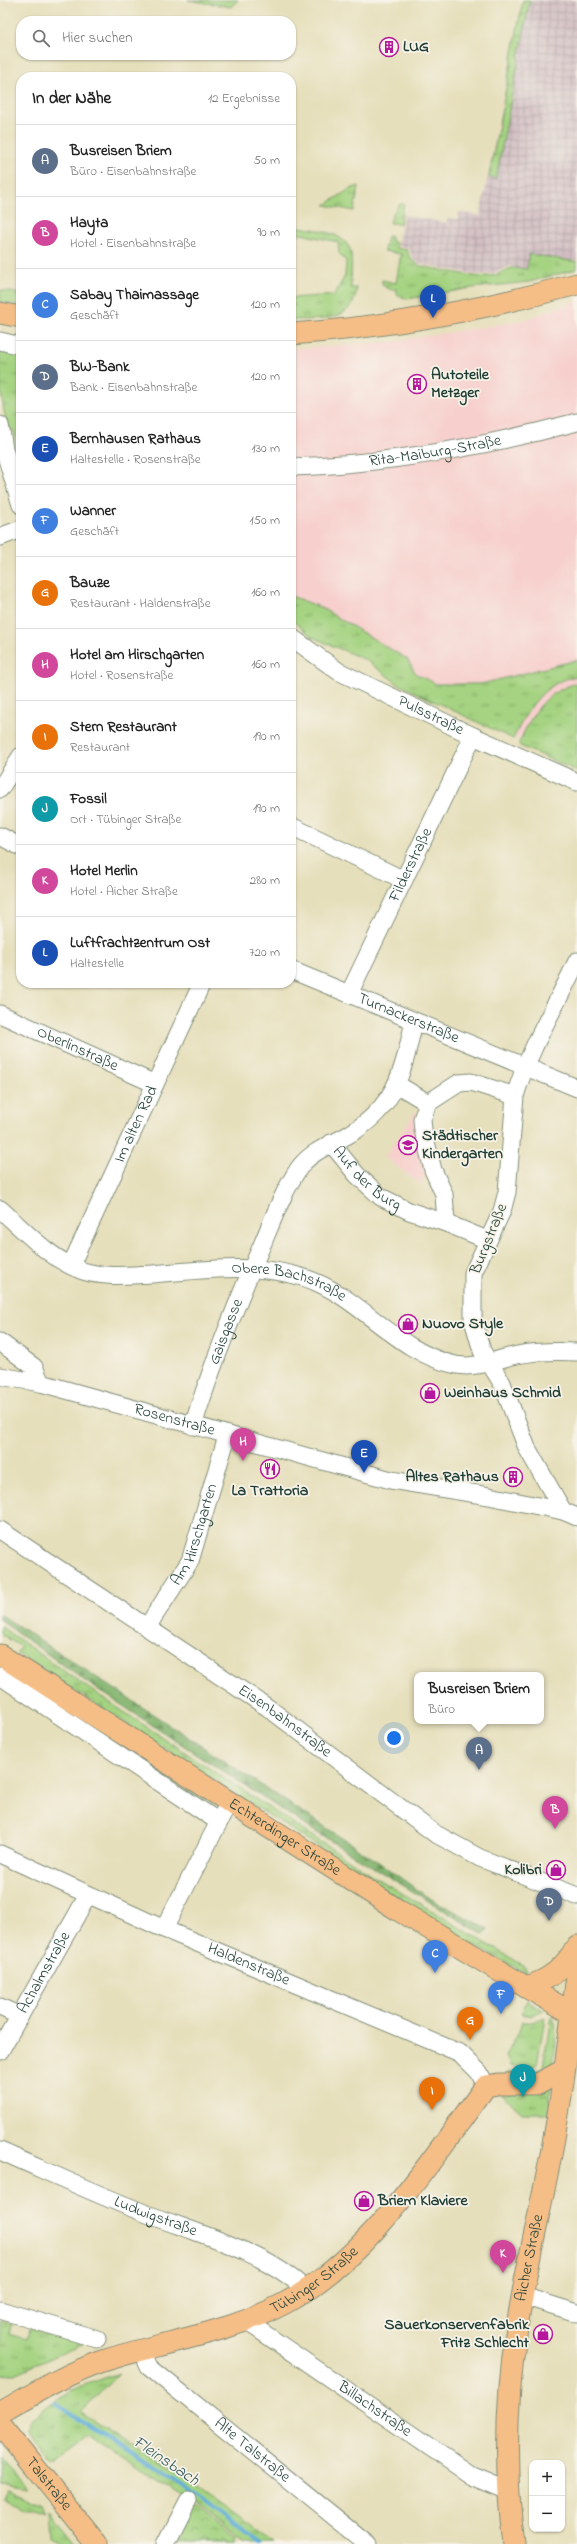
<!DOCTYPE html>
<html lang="de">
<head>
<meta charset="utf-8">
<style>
	:root { --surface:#fff; --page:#f2f2f2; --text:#222; --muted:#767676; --line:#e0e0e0; --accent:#0b8043 }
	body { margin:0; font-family:"Indie Flower",sans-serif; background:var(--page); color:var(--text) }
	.controls { position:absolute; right:12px; bottom:12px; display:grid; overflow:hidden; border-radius:8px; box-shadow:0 1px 3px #0004 }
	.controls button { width:36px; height:36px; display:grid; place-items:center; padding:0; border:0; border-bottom:1px solid var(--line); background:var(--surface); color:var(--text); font:20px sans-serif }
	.you { position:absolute; left:394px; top:1738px; width:14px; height:14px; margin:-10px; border:3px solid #fff; border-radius:50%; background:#1a73e8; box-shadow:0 0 0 6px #1a73e833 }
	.badge { display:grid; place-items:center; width:26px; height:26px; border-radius:50%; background:var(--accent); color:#fff; font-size:13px; font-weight:700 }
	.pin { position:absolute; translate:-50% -33px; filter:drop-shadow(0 1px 2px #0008) }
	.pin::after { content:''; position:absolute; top:21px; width:14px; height:12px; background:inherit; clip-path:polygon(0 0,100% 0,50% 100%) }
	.popup { position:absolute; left:414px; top:1672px; width:130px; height:52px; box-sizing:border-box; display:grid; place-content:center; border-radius:8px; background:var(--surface); filter:drop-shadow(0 1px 3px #0005); font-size:13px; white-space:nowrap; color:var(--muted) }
	.popup b { font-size:15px; color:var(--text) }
	.popup::after { content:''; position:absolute; left:50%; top:100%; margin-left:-8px; border:8px solid transparent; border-top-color:var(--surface) }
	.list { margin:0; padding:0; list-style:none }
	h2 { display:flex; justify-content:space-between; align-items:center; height:52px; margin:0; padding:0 16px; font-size:17px }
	h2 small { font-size:13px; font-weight:400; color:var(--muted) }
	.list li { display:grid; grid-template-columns:26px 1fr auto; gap:12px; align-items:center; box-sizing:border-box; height:72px; padding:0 16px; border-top:1px solid var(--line) }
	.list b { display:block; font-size:15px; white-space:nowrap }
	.list p { margin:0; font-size:13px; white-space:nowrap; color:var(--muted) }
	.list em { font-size:13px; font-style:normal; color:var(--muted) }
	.icon { flex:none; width:22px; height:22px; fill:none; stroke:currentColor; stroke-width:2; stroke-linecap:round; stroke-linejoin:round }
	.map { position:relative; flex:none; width:577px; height:2544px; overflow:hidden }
	.search { position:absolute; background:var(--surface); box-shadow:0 1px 3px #0004; left:16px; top:16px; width:280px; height:44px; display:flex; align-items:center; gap:10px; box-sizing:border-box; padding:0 14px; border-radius:16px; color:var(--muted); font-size:15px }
	.panel { position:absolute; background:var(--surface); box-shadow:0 1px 3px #0004; left:16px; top:72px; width:280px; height:916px; border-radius:16px }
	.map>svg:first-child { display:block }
	.built { fill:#f7d0cd }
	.industrial { fill:url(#industrial-grid) }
	.grass { fill:url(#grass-tufts); stroke:#62885a }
	.forest { fill:url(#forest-firs); stroke:#527952 }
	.park { fill:url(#park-crowns); stroke:#62885a }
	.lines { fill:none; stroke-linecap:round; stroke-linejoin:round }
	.stream { stroke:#61aedb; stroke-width:4 }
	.minor-casing { stroke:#828e78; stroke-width:19 }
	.major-casing { stroke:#828e78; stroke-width:23 }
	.minor { stroke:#fff; stroke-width:17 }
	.major { stroke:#f6be87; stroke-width:21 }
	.labels { text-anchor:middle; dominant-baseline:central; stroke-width:3.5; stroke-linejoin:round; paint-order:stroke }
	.poi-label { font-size:16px; font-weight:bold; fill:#1f3d34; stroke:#f7f3e8; text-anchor:start }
	.street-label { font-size:16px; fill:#1f3d34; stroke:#f7f3e8 }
	.water-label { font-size:17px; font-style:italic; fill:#30595e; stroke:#f7f3e8 }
</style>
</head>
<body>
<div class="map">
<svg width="577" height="2544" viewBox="0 0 577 2544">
	<defs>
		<pattern id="industrial-grid" width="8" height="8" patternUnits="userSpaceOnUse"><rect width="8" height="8" fill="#d2bec3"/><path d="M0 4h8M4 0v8" fill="none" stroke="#aa9c9f"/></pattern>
		<pattern id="grass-tufts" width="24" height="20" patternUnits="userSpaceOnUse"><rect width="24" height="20" fill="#a5d381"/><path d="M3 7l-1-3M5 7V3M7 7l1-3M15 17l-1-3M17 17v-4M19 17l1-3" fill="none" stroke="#86ac6a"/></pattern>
		<pattern id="forest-firs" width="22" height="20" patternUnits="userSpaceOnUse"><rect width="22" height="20" fill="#84b56f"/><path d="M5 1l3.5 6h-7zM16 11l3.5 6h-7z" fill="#6b945c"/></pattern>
		<pattern id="park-crowns" width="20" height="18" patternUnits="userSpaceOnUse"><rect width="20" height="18" fill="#a5d381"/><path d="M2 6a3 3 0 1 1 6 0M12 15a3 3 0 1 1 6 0" fill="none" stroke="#86ac6a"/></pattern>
	</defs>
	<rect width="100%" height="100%" fill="#f7f3e8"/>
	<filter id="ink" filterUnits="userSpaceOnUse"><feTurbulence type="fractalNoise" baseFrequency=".025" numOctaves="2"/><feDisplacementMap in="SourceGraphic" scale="8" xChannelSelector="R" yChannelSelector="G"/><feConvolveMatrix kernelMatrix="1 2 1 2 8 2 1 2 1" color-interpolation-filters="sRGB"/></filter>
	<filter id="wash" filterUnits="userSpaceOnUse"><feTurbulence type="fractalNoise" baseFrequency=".012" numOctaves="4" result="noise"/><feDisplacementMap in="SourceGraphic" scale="16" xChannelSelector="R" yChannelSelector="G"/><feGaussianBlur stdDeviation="0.9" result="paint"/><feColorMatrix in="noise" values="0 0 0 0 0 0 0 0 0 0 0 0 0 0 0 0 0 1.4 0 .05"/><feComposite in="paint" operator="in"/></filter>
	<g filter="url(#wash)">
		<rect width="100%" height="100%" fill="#e6dfbb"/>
		<!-- built -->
		<g class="built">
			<polygon points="577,301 577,764 474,719 291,617 291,349 390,342 521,321"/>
			<polygon points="416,1111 428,1169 420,1184 385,1157"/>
		</g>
		<!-- industrial -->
		<polygon class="industrial" points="523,0 577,0 577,260 520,269 510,266 494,273 479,275 420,264 414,260 409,248 397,246 404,215 446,223 448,218 458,219 459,212 480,216"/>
		<!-- grass -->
		<g class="grass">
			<polygon points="188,0 238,0 231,7"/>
			<polygon points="523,0 530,0 496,179 489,177"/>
			<polygon points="359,186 354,211 325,205 350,189"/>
			<polygon points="400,204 404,204 400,224 390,223 393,213"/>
			<path d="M 291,226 C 309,229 347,230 351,253 C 352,264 351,277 351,288 L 357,288 C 353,324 319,319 291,320 L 291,298 L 334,295 L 345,276 L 346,261 L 339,253 L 338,242 L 291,232 Z"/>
			<polygon points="387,236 391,237 391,241 396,243 396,248 407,250 410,258 420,266 479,277 496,275 511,268 527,269 529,254 577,262 577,269 529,282 472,288 407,299 397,295 397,289 391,290 382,285 382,280 396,283 401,254 384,251"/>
			<polygon points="0,290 21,294 21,305 0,302"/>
			<path d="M 0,351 L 21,355 L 21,483 L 12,455 L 15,443 L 14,431 L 9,429 C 0,405 0,377 0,351 Z"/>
			<path d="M 291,596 L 320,607 L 407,659 L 416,674 L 437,684 L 481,684 L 577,660 L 577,676 C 542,683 528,709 513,739 L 398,684 L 366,660 L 312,637 L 291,619 Z"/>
			<path d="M 577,683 L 577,771 L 520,746 L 519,743 C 532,713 545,692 577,683 Z"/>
			<polygon points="0,1626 94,1692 304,1831 370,1874 523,1965 526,1973 460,1938 17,1653 21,1647 0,1633"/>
			<polygon points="0,1667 216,1806 215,1808 213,1809"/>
			<polygon points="527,2000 544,2010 532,2015 522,2013"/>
			<path d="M 551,2016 C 559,2028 558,2072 540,2077 C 529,2079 514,2077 502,2077 L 509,2072 C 521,2077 534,2076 543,2066 Z"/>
			<polygon points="545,2017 537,2064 529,2069 510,2066 506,2056 519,2031 522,2021 535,2021"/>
			<polygon points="551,2086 549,2113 522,2113 502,2094"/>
			<polygon points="0,2320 12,2323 9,2334 27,2339 30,2329 83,2344 13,2375 0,2374"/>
			<polygon points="119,2373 81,2413 199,2489 274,2544 246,2544 189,2501 86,2434 48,2461 28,2431 29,2420 70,2390"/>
			<polygon points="0,2458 28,2489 0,2485"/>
			<polygon points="8,2491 40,2504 46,2513 35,2509 25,2509 4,2499"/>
			<polygon points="49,2511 75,2544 68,2544 51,2536"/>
		</g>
		<!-- forest -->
		<polygon class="forest" points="0,1614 377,1861 426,1896 488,1929 484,1935 311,1829 85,1681 0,1620"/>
		<!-- park -->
		<polygon class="park" points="191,2509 196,2509 237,2540 235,2544 173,2544"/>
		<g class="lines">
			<!-- stream -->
			<polyline class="stream" points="55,2403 184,2488 260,2544"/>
		</g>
	</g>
	<g filter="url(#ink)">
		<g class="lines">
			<defs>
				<g id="minor">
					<polyline points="0,341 21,346"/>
					<polyline points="0,425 4,449 21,505"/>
					<path id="s1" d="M 291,467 C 388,464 483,447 577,422"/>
					<polyline points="0,537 21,529"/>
					<path id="s2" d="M 291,637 L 338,671 L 473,736 L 577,782"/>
					<polyline points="0,789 21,756"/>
					<polyline points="291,826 404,880"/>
					<polyline points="0,836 21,847"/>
					<path id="s3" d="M 291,970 L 577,1088"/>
					<path id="s4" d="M 349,994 L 473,736"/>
					<path id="s5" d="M 0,1014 L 155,1084"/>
					<polyline points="398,1085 428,1103"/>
					<path id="s6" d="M 331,1143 L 357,1175 L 381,1197 L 409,1211 L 446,1223 L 487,1240"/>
					<path id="s7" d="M 0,1209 C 25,1231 51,1260 83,1271 C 105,1278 130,1275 152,1274 C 202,1270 256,1262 305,1278 C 361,1296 396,1353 456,1365 C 479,1369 496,1359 517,1355 C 537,1351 557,1351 577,1352"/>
					<polyline points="446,1223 444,1194 433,1170 423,1130 422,1119 428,1103 459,1083 471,1082 515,1096"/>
					<path id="s8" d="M 71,1265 L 202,983"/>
					<polyline points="0,1342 34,1367 41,1383"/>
					<path id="s9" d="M 0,1376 L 41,1383 L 391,1480 L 489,1496 L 563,1511 L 577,1517"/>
					<path id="s10" d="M 193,1426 C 212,1364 236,1305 262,1245 C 273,1219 283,1192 299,1168 C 311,1151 331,1145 348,1135 C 396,1107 403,1072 414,1021"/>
					<path d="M 563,1511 L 527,1448 L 502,1383 L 482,1351 L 473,1320 L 473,1273 L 502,1211 L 507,1192 L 515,1096 C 529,1049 556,1006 577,961"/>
					<path id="s11" d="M 0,1530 L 267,1707 L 434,1833 L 480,1858 L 577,1896"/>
					<path id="s12" d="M 147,1627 L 190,1561 L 227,1436"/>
					<polyline points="0,1676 219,1822"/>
					<path id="s13" d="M 0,1854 L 164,1929 L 460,2053 L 479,2072 L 486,2086"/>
					<polyline points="164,1929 224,1812"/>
					<polyline points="0,2007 20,2016"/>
					<path id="s14" d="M 0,2051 L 88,1895"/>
					<path id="s15" d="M 0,2151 C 46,2171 91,2192 137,2210 C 191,2232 265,2250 307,2291"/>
					<polyline points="523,2296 577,2313"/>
					<polyline points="0,2310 97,2339"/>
					<path id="s16" d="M 246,2321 L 472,2476 L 508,2491"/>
					<path id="s17" d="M 142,2351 L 149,2367 L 368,2544"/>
					<polyline points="166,2544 188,2501"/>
				</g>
				<g id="major">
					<polyline points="0,313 21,317"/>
					<path d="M 291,334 C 389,327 482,310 577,284"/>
					<path id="s18" d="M 0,1655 L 398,1910 L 526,1987 L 577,2016"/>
					<path d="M 526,1987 C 550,1980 564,1968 577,1946"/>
					<path id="s19" d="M 0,2413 C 34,2393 69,2372 106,2360 C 166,2341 230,2333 285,2303 C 370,2257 429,2162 486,2086 L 498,2084 L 538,2084 L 564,2070"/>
					<path id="s20" d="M 0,2424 L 97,2544"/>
					<path id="s21" d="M 514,2544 C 504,2472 506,2399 517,2327 C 526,2267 541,2208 552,2149 C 563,2091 570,2033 577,1975"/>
				</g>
			</defs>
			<!-- minor casing -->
			<use href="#minor" class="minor-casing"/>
			<!-- major casing -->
			<use href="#major" class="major-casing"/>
			<!-- minor -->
			<use href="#minor" class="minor"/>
			<!-- major -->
			<use href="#major" class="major"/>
		</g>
	</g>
	<!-- icons -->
	<defs>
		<symbol id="building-ring" viewBox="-11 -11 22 22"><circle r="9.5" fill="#f7f3e8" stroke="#b5179e" stroke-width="1.5"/><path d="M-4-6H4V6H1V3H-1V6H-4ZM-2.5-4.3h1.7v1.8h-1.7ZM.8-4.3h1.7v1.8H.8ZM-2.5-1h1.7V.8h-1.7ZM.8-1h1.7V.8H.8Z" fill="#b5179e"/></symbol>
		<symbol id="school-ring" viewBox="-11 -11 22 22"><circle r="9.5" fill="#f7f3e8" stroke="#b5179e" stroke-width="1.5"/><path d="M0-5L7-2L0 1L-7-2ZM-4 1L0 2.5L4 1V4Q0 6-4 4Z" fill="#b5179e"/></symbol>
		<symbol id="shop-ring" viewBox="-11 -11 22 22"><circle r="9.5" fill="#f7f3e8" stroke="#b5179e" stroke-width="1.5"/><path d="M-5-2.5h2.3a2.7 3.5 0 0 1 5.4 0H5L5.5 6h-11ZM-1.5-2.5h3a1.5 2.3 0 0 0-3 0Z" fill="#b5179e"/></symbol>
		<symbol id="restaurant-ring" viewBox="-11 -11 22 22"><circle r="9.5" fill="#f7f3e8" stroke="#b5179e" stroke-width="1.5"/><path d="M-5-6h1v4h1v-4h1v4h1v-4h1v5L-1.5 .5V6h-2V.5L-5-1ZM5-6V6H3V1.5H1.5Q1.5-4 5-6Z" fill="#b5179e"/></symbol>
	</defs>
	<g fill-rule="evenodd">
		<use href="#building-ring" x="378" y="36" width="22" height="22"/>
		<use href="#building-ring" x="406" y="373" width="22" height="22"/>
		<use href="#school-ring" x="397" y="1134" width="22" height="22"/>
		<use href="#shop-ring" x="397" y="1313" width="22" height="22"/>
		<use href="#shop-ring" x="419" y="1382" width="22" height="22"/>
		<use href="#restaurant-ring" x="259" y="1458" width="22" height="22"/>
		<use href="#building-ring" x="502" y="1466" width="22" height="22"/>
		<use href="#shop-ring" x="545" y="1859" width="22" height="22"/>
		<use href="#shop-ring" x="353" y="2190" width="22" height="22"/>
		<use href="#shop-ring" x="532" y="2323" width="22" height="22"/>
	</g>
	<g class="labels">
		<!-- poi labels -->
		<g class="poi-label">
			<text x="403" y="47">LUG</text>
			<text x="431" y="375">Autoteile<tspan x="431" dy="18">Metzger</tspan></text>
			<text x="422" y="1136">Städtischer<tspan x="422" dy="18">Kindergarten</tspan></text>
			<text x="422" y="1324">Nuovo Style</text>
			<text x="444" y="1393">Weinhaus Schmid</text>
			<text x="499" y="1477" text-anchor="end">Altes Rathaus</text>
			<text x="270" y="1491" text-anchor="middle">La Trattoria</text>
			<text x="542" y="1870" text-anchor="end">Kolibri</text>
			<text x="378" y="2201">Briem Klaviere</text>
			<text x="529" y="2325" text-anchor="end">Sauerkonservenfabrik<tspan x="529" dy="18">Fritz Schlecht</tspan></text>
		</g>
		<!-- street labels -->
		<g class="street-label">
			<text stroke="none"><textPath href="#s1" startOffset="145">Rita-Maiburg-Straße</textPath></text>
			<text stroke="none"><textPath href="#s2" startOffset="161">Pulsstraße</textPath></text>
			<text stroke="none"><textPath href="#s4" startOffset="143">Filderstraße</textPath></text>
			<text stroke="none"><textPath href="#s3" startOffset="127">Turnackerstraße</textPath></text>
			<text stroke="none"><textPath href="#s5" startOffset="85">Oberlinstraße</textPath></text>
			<text stroke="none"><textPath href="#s8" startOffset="155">Im alten Rad</textPath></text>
			<text stroke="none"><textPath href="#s6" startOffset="51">Auf der Burg</textPath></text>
			<text transform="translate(489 1239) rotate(-68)">Burgstraße</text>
			<text stroke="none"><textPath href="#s7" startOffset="313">Obere Bachstraße</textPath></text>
			<text stroke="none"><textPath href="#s10" startOffset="100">Gaisgasse</textPath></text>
			<text stroke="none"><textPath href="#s9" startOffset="180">Rosenstraße</textPath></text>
			<text stroke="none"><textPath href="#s12" startOffset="105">Am Hirschgarten</textPath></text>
			<text stroke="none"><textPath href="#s11" startOffset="343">Eisenbahnstraße</textPath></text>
			<text stroke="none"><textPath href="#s18" startOffset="338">Echterdinger Straße</textPath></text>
			<text stroke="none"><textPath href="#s13" startOffset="272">Haldenstraße</textPath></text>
			<text stroke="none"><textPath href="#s14" startOffset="90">Achalmstraße</textPath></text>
			<text stroke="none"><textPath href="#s15" startOffset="169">Ludwigstraße</textPath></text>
			<text stroke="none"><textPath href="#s21" startOffset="288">Aicher Straße</textPath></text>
			<text stroke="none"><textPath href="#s19" startOffset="344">Tübinger Straße</textPath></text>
			<text stroke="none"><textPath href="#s16" startOffset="156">Billachstraße</textPath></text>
			<text stroke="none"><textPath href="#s17" startOffset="150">Alte Talstraße</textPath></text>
			<text stroke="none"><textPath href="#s20" startOffset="77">Talstraße</textPath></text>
		</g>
		<!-- water labels -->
		<g class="water-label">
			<text transform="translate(166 2461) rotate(34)">Fleinsbach</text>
		</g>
	</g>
</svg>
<div class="controls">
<button>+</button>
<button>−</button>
</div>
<div class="you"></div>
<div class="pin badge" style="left:479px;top:1770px;background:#5c6f8a">A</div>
<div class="popup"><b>Busreisen Briem</b>Büro</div>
<div class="pin badge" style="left:555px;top:1829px;background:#d1479c">B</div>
<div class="pin badge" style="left:435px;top:1973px;background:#3f7fe0">C</div>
<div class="pin badge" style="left:549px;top:1921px;background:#5c6f8a">D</div>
<div class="pin badge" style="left:364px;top:1473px;background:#1a4fb4">E</div>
<div class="pin badge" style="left:501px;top:2014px;background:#3f7fe0">F</div>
<div class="pin badge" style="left:470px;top:2040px;background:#e8710a">G</div>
<div class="pin badge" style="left:243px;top:1461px;background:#d1479c">H</div>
<div class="pin badge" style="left:432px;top:2110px;background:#e8710a">I</div>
<div class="pin badge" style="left:523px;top:2097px;background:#0f9aa8">J</div>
<div class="pin badge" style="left:503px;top:2273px;background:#d1479c">K</div>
<div class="pin badge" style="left:433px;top:318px;background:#1a4fb4">L</div>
<div class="search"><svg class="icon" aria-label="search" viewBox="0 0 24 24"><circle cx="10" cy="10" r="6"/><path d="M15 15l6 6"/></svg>Hier suchen</div>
<section class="panel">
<h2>In der Nähe<small>12 Ergebnisse</small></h2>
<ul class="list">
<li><span class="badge" style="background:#5c6f8a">A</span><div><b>Busreisen Briem</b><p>Büro · Eisenbahnstraße</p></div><em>50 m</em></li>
<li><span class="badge" style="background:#d1479c">B</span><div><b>Hayta</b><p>Hotel · Eisenbahnstraße</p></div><em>90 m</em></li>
<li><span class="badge" style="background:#3f7fe0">C</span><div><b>Sabay Thaimassage</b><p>Geschäft</p></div><em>120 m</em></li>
<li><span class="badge" style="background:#5c6f8a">D</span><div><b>BW-Bank</b><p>Bank · Eisenbahnstraße</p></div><em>120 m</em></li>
<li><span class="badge" style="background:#1a4fb4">E</span><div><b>Bernhausen Rathaus</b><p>Haltestelle · Rosenstraße</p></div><em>130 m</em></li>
<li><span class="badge" style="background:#3f7fe0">F</span><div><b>Wanner</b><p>Geschäft</p></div><em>150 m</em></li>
<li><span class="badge" style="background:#e8710a">G</span><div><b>Bauze</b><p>Restaurant · Haldenstraße</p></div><em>160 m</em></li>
<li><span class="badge" style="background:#d1479c">H</span><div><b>Hotel am Hirschgarten</b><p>Hotel · Rosenstraße</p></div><em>160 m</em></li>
<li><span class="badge" style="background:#e8710a">I</span><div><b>Stern Restaurant</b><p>Restaurant</p></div><em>190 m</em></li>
<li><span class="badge" style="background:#0f9aa8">J</span><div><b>Fossil</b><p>Ort · Tübinger Straße</p></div><em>190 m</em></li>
<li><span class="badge" style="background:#d1479c">K</span><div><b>Hotel Merlin</b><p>Hotel · Aicher Straße</p></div><em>280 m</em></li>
<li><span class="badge" style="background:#1a4fb4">L</span><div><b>Luftfrachtzentrum Ost</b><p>Haltestelle</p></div><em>720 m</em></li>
</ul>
</section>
</div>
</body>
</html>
